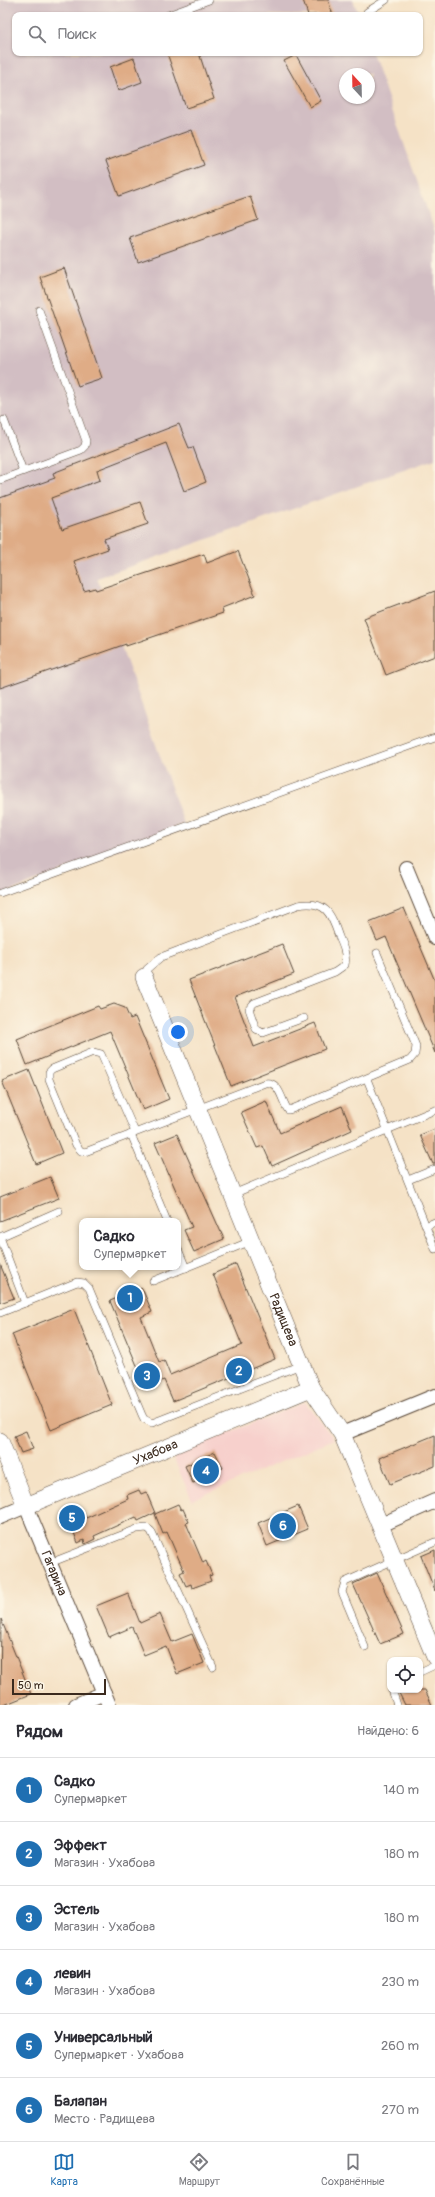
<!DOCTYPE html>
<html lang="ru">
<head>
<meta charset="utf-8">
<style>
	:root { --surface:#fff; --page:#f7f7f7; --text:#2b2b33; --muted:#7c7c81; --line:#e1e1e2; --accent:#1f6fb2 }
	body { margin:0; font-family:Pangolin,sans-serif; background:var(--page); color:var(--text) }
	.controls { position:absolute; right:12px; bottom:12px; display:grid; overflow:hidden; border-radius:8px; box-shadow:0 1px 3px #0004 }
	.controls button { width:36px; height:36px; display:grid; place-items:center; padding:0; border:0; border-bottom:1px solid var(--line); background:var(--surface); color:var(--text); font:20px sans-serif }
	.compass { position:absolute; left:339px; top:68px; width:36px; height:36px; border-radius:50%; background:var(--surface); box-shadow:0 1px 3px #0004; rotate:338deg }
	.scale { position:absolute; left:12px; bottom:10px; width:94px; box-sizing:border-box; padding-left:4px; border:2px solid #3b2a1e; border-top:0; font-size:11px; line-height:14px; white-space:nowrap; color:#3b2a1e; -webkit-text-stroke:3px #fcf5e5; paint-order:stroke }
	.you { position:absolute; left:178px; top:1032px; width:14px; height:14px; margin:-10px; border:3px solid #fff; border-radius:50%; background:#1a73e8; box-shadow:0 0 0 6px #1a73e833 }
	.badge { display:grid; place-items:center; width:26px; height:26px; border-radius:50%; background:var(--accent); color:#fff; font-size:13px; font-weight:700 }
	.pin { position:absolute; translate:-50% -50%; border:2px solid #fff; box-shadow:0 1px 4px #0006 }
	.popup { position:absolute; left:79px; top:1218px; width:102px; height:52px; box-sizing:border-box; display:grid; place-content:center; border-radius:8px; background:var(--surface); filter:drop-shadow(0 1px 3px #0005); font-size:13px; white-space:nowrap; color:var(--muted) }
	.popup b { font-size:15px; color:var(--text) }
	.popup::after { content:''; position:absolute; left:50%; top:100%; margin-left:-8px; border:8px solid transparent; border-top-color:var(--surface) }
	.list { margin:0; padding:0; list-style:none }
	h2 { display:flex; justify-content:space-between; align-items:center; height:52px; margin:0; padding:0 16px; font-size:17px }
	h2 small { font-size:13px; font-weight:400; color:var(--muted) }
	.list li { display:grid; grid-template-columns:26px 1fr auto; gap:12px; align-items:center; box-sizing:border-box; height:64px; padding:0 16px; border-top:1px solid var(--line) }
	.list b { display:block; font-size:15px; white-space:nowrap }
	.list p { margin:0; font-size:13px; white-space:nowrap; color:var(--muted) }
	.list em { font-size:13px; font-style:normal; color:var(--muted) }
	.icon { flex:none; width:22px; height:22px; fill:none; stroke:currentColor; stroke-width:2; stroke-linecap:round; stroke-linejoin:round }
	.map { position:relative; flex:none; width:435px; height:1705px; overflow:hidden }
	.search { position:absolute; background:var(--surface); box-shadow:0 1px 3px #0004; left:12px; right:12px; top:12px; height:44px; display:flex; align-items:center; gap:10px; box-sizing:border-box; padding:0 14px; border-radius:8px; color:var(--muted); font-size:15px }
	.sheet { height:436px; background:var(--surface) }
	nav { display:flex; justify-content:space-around; align-items:center; box-sizing:border-box; height:56px; border-top:1px solid var(--line); background:var(--surface); font-size:11px; color:var(--muted) }
	nav a { display:grid; justify-items:center; gap:2px }
	nav .on { color:var(--accent) }
	.map>svg:first-child { display:block }
	.built { fill:#f7d0cc }
	.industrial { fill:#d2bec3; fill-rule:evenodd }
	.building { fill:#dfac86 }
	.lines { fill:none; stroke-linecap:round; stroke-linejoin:round }
	.service-casing { stroke:#574637; stroke-width:8 }
	.minor-casing { stroke:#574637; stroke-width:16 }
	.tertiary-casing { stroke:#574637; stroke-width:18 }
	.service { stroke:#fff; stroke-width:7 }
	.minor { stroke:#fff; stroke-width:14 }
	.tertiary { stroke:#fff; stroke-width:17 }
	.labels { text-anchor:middle; dominant-baseline:central; stroke-width:3.5; stroke-linejoin:round; paint-order:stroke }
	.street-label { font-size:13px; fill:#3b2a1e; stroke:#fcf5e5 }
</style>
</head>
<body>
<div class="map">
<svg width="435" height="1705" viewBox="0 0 435 1705">
	<rect width="100%" height="100%" fill="#fcf5e5"/>
	<filter id="ink" filterUnits="userSpaceOnUse"><feTurbulence type="fractalNoise" baseFrequency=".025" numOctaves="2"/><feDisplacementMap in="SourceGraphic" scale="8" xChannelSelector="R" yChannelSelector="G"/><feConvolveMatrix kernelMatrix="1 2 1 2 8 2 1 2 1" color-interpolation-filters="sRGB"/></filter>
	<filter id="wash" filterUnits="userSpaceOnUse"><feTurbulence type="fractalNoise" baseFrequency=".012" numOctaves="4" result="noise"/><feDisplacementMap in="SourceGraphic" scale="16" xChannelSelector="R" yChannelSelector="G"/><feGaussianBlur stdDeviation="0.9" result="paint"/><feColorMatrix in="noise" values="0 0 0 0 0 0 0 0 0 0 0 0 0 0 0 0 0 1.4 0 .05"/><feComposite in="paint" operator="in"/></filter>
	<g filter="url(#wash)">
		<rect width="100%" height="100%" fill="#f5e2c6"/>
		<!-- built -->
		<polygon class="built" points="305,1402 334,1439 192,1500 172,1455"/>
		<!-- industrial -->
		<path class="industrial" d="M 0,0 L 353,0 L 359,15 L 15,15 L 15,53 L 372,53 L 435,232 L 435,459 L 97,578 L 184,824 L 0,895 ZM 345,74 L 369,74 L 369,98 L 345,98 Z"/>
		<g id="blocks">
			<!-- building -->
			<g class="building">
				<polygon points="303,0 328,0 333,15 308,15"/>
				<polygon points="167,53 199,53 214,99 186,108"/>
				<polygon points="296,55 321,101 310,107 284,61"/>
				<polygon points="134,58 142,82 118,91 110,67"/>
				<polygon points="191,130 204,165 119,196 106,161"/>
				<polygon points="250,196 258,220 138,262 130,238"/>
				<polygon points="64,268 102,378 78,386 40,277"/>
				<polygon points="179,424 189,448 193,447 206,482 184,491 166,443 97,470 100,480 51,498 62,529 140,502 148,524 104,539 108,549 74,561 84,591 95,588 96,590 204,554 207,563 238,551 255,595 222,608 223,613 126,646 126,644 0,688 0,498 55,478 53,473"/>
				<polygon points="435,591 435,656 386,675 364,618"/>
				<polygon points="404,908 435,981 435,1053 386,937 377,941 369,922"/>
				<polygon points="282,944 294,974 235,997 254,1047 315,1023 325,1049 231,1086 189,980"/>
				<polygon points="114,1004 125,1008 130,1019 135,1017 169,1099 143,1110 110,1031 27,1065 17,1039 98,1006 100,1009"/>
				<polygon points="29,1070 62,1153 36,1164 2,1081"/>
				<polygon points="266,1101 280,1133 342,1106 352,1130 272,1166 263,1146 257,1148 241,1112"/>
				<polygon points="435,1129 435,1164 433,1164 420,1135"/>
				<polygon points="177,1134 224,1239 194,1252 184,1230 192,1227 155,1143"/>
				<polygon points="50,1177 59,1198 0,1221 0,1197"/>
				<polygon points="0,1264 14,1298 0,1303"/>
				<polygon points="236,1264 275,1359 173,1401 164,1380 146,1387 110,1301 142,1288 152,1312 141,1317 159,1362 164,1360 170,1375 242,1345 213,1274"/>
				<polygon points="74,1309 112,1405 51,1430 12,1334"/>
				<polygon points="26,1431 33,1449 21,1453 14,1436"/>
				<polygon points="435,1435 435,1466 390,1484 379,1458"/>
				<polygon points="215,1452 223,1468 193,1483 185,1466"/>
				<polygon points="139,1490 141,1494 146,1492 155,1513 138,1521 136,1517 94,1536 95,1539 85,1544 84,1540 78,1543 71,1525 76,1522 74,1518 84,1514 86,1518 128,1499 127,1495"/>
				<polygon points="178,1504 181,1510 183,1509 189,1522 186,1523 203,1563 206,1561 212,1575 209,1576 211,1581 192,1588 191,1584 186,1586 180,1573 184,1571 167,1532 163,1534 155,1514"/>
				<polygon points="298,1506 308,1529 267,1546 258,1523"/>
				<polygon points="435,1550 435,1591 421,1556"/>
				<polygon points="377,1573 404,1634 380,1644 353,1584"/>
				<polygon points="128,1593 140,1623 160,1614 172,1642 192,1634 204,1663 177,1674 166,1646 144,1655 132,1627 109,1637 96,1606"/>
				<polygon points="1,1619 31,1694 4,1705 0,1705"/>
				<polygon points="407,1690 425,1690 432,1705 405,1705 399,1693"/>
			</g>
		</g>
	</g>
	<g filter="url(#ink)">
		<use href="#blocks" fill-opacity="0" stroke="#574637" stroke-width="1"/>
		<g class="lines">
			<defs>
				<g id="service">
					<polyline points="367,12 386,0"/>
					<polyline points="168,15 209,0"/>
					<polyline points="4,420 23,471"/>
					<polyline points="0,480 81,450 85,446 86,441 39,310"/>
					<polyline points="0,893 435,737"/>
					<path d="M 144,977 L 147,969 L 161,957 L 298,905 C 327,900 331,914 339,937 C 343,946 347,955 345,965 L 335,972 L 254,1003 L 249,1009 L 256,1029 L 263,1033 L 304,1018"/>
					<polyline points="367,1079 435,1249"/>
					<path d="M 135,1132 L 101,1054 L 93,1052 L 52,1069 L 49,1072 L 49,1079 L 76,1145 L 81,1151 L 85,1152 L 265,1083 C 280,1081 281,1100 288,1110 L 292,1109 L 410,1060 L 415,1054 L 416,1046 L 377,953"/>
					<polyline points="131,1134 167,1221"/>
					<polyline points="408,1180 435,1169"/>
					<polyline points="233,1194 435,1110"/>
					<polyline points="426,1226 435,1222"/>
					<polyline points="178,1249 186,1268"/>
					<polyline points="153,1281 251,1241"/>
					<polyline points="25,1303 0,1237 59,1211"/>
					<polyline points="0,1313 77,1282 84,1283 89,1288 142,1415 144,1419 152,1423 301,1365"/>
					<polyline points="50,1563 137,1529 147,1528 151,1531 213,1667"/>
					<polyline points="365,1647 342,1592 345,1582 435,1542"/>
					<polyline points="420,1672 435,1665"/>
					<polyline points="392,1690 397,1705"/>
				</g>
				<g id="minor">
					<polyline points="406,868 435,938"/>
					<polyline points="342,1434 435,1396"/>
					<path id="s1" d="M 0,1517 L 26,1506 L 109,1705"/>
					<polyline points="381,1525 435,1501"/>
					<polyline points="76,1705 104,1693"/>
				</g>
				<g id="tertiary">
					<path id="s2" d="M 144,977 L 311,1388 L 342,1434 L 435,1657"/>
					<path id="s3" d="M 0,1441 L 26,1506 L 311,1388"/>
				</g>
			</defs>
			<!-- service casing -->
			<use href="#service" class="service-casing"/>
			<!-- minor casing -->
			<use href="#minor" class="minor-casing"/>
			<!-- tertiary casing -->
			<use href="#tertiary" class="tertiary-casing"/>
			<!-- service -->
			<use href="#service" class="service"/>
			<!-- minor -->
			<use href="#minor" class="minor"/>
			<!-- tertiary -->
			<use href="#tertiary" class="tertiary"/>
		</g>
	</g>
	<g class="labels">
		<!-- street labels -->
		<g class="street-label">
			<text stroke="none"><textPath href="#s2" startOffset="370">Радищева</textPath></text>
			<text stroke="none"><textPath href="#s3" startOffset="210">Ухабова</textPath></text>
			<text stroke="none"><textPath href="#s1" startOffset="101">Гагарина</textPath></text>
		</g>
	</g>
</svg>
<div class="controls">
<button><svg class="icon" aria-label="locate" viewBox="0 0 24 24"><circle cx="12" cy="12" r="6"/><path d="M12 2v4M12 18v4M2 12h4M18 12h4"/></svg></button>
</div>
<svg class="compass" viewBox="-18 -18 36 36"><path d="M0-13l5 13h-10z" fill="#e53935"/><path d="M0 13l5-13h-10z" fill="#7c7c81"/></svg>
<div class="scale">50 m</div>
<div class="you"></div>
<div class="pin badge" style="left:130px;top:1298px">1</div>
<div class="popup"><b>Садко</b>Супермаркет</div>
<div class="pin badge" style="left:239px;top:1371px">2</div>
<div class="pin badge" style="left:147px;top:1376px">3</div>
<div class="pin badge" style="left:206px;top:1471px">4</div>
<div class="pin badge" style="left:72px;top:1518px">5</div>
<div class="pin badge" style="left:283px;top:1526px">6</div>
<div class="search"><svg class="icon" aria-label="search" viewBox="0 0 24 24"><circle cx="10" cy="10" r="6"/><path d="M15 15l6 6"/></svg>Поиск</div>
</div>
<section class="sheet">
<h2>Рядом<small>Найдено: 6</small></h2>
<ul class="list">
<li><span class="badge">1</span><div><b>Садко</b><p>Супермаркет</p></div><em>140 m</em></li>
<li><span class="badge">2</span><div><b>Эффект</b><p>Магазин · Ухабова</p></div><em>180 m</em></li>
<li><span class="badge">3</span><div><b>Эстель</b><p>Магазин · Ухабова</p></div><em>180 m</em></li>
<li><span class="badge">4</span><div><b>левин</b><p>Магазин · Ухабова</p></div><em>230 m</em></li>
<li><span class="badge">5</span><div><b>Универсальный</b><p>Супермаркет · Ухабова</p></div><em>260 m</em></li>
<li><span class="badge">6</span><div><b>Балапан</b><p>Место · Радищева</p></div><em>270 m</em></li>
</ul>
</section>
<nav>
<a class="on"><svg class="icon" aria-label="map" viewBox="0 0 24 24"><path d="M3 6l6-2 6 2 6-2v14l-6 2-6-2-6 2zM9 4v14M15 6v14"/></svg>Карта</a>
<a><svg class="icon" aria-label="directions" viewBox="0 0 24 24"><path d="M12 3l9 9-9 9-9-9zM9 14v-3h6M13 9l2 2-2 2"/></svg>Маршрут</a>
<a><svg class="icon" aria-label="saved" viewBox="0 0 24 24"><path d="M7 4h10v16l-5-4-5 4z"/></svg>Сохранённые</a>
</nav>
</body>
</html>
